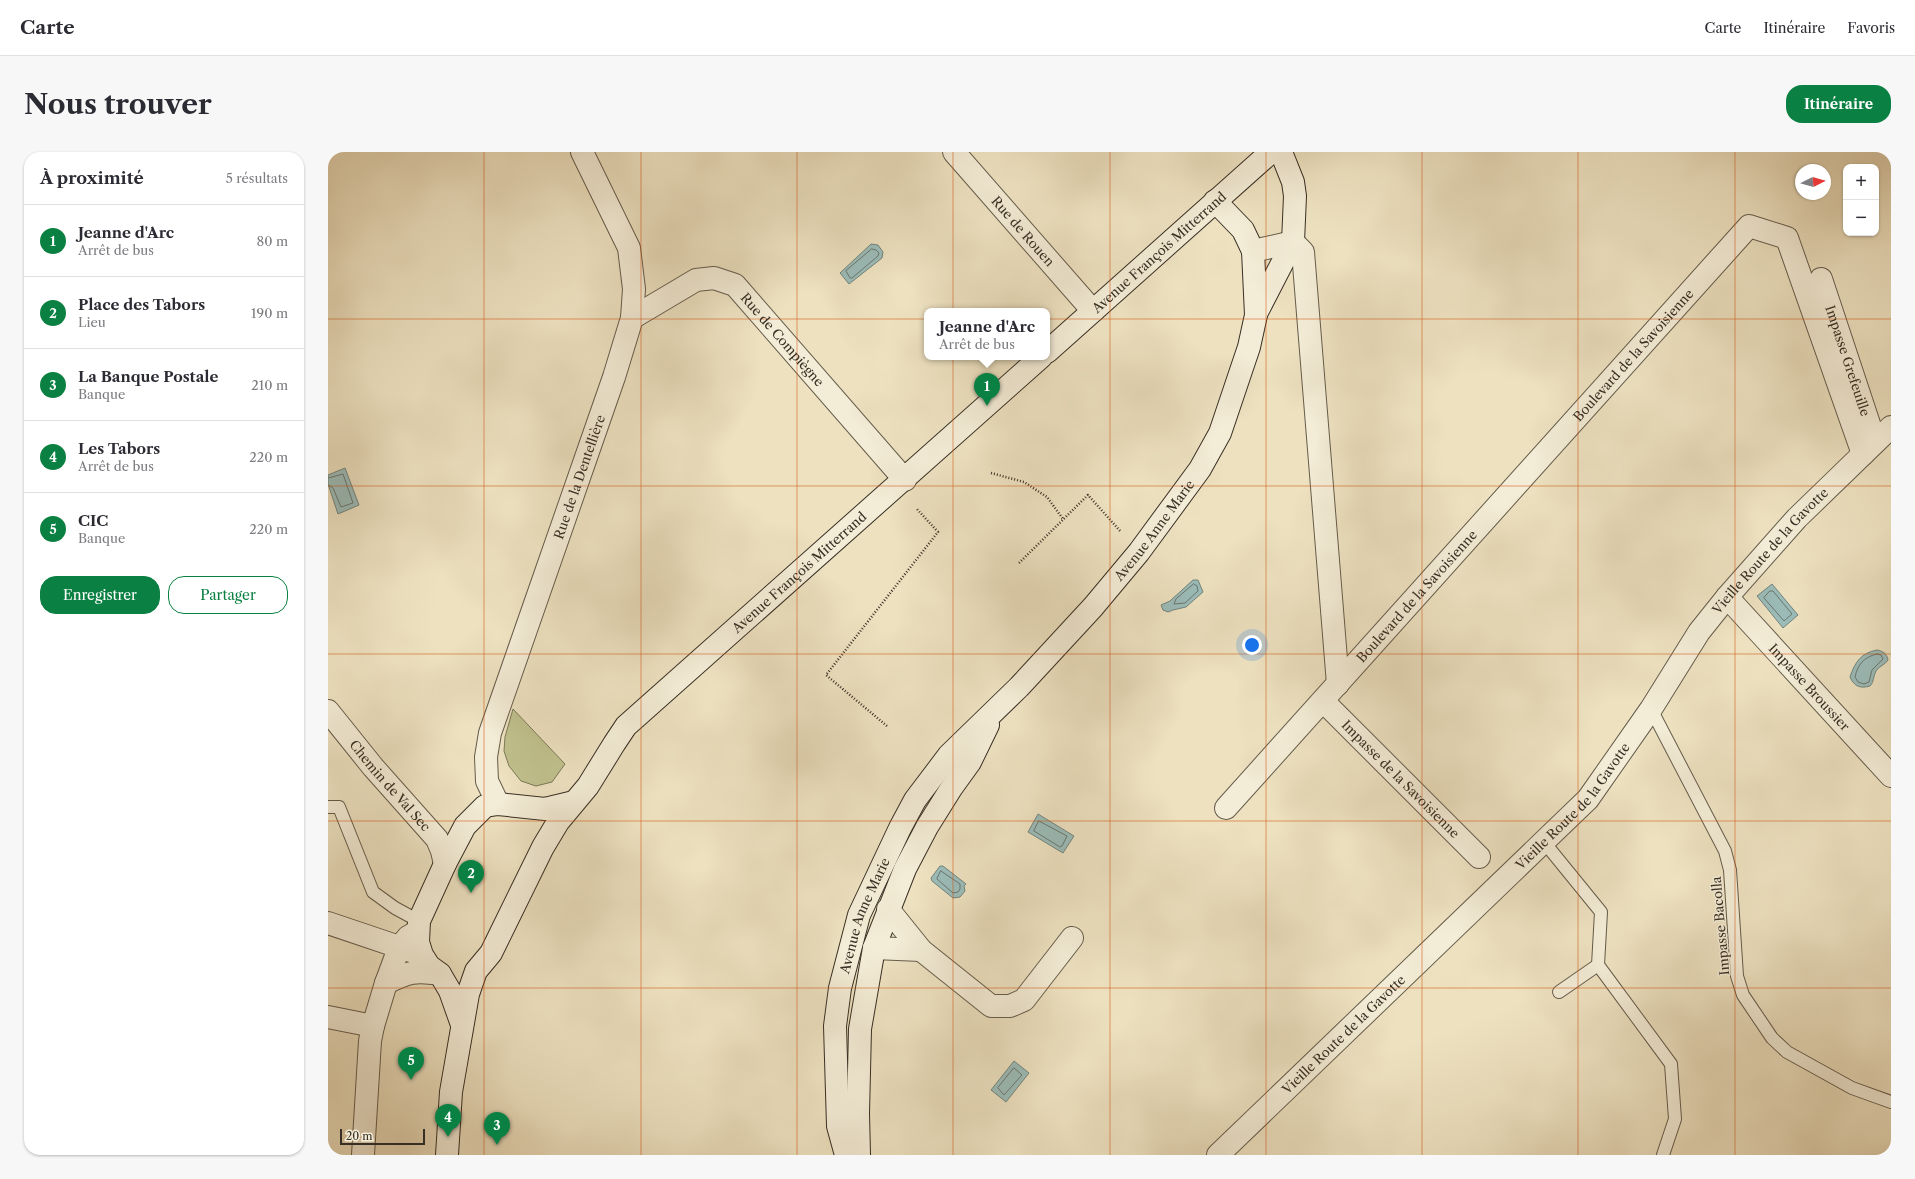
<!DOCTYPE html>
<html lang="fr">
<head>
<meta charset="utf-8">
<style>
	:root { --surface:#fff; --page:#f7f7f7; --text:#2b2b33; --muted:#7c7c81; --line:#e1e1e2; --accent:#0b8043 }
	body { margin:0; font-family:"Libre Caslon Text",serif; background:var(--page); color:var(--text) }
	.controls { position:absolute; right:12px; top:12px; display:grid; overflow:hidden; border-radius:8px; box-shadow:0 1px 3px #0004 }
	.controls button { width:36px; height:36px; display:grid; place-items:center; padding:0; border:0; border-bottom:1px solid var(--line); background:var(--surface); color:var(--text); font:20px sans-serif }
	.compass { position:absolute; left:1467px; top:12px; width:36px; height:36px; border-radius:50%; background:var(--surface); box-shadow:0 1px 3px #0004; rotate:84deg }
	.scale { position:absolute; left:12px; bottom:10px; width:85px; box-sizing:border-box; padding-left:4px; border:2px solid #382f24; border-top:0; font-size:11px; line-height:14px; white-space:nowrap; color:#382f24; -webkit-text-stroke:3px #f3ecd6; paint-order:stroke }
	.you { position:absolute; left:924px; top:493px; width:14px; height:14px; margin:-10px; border:3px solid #fff; border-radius:50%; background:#1a73e8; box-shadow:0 0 0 6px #1a73e833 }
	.badge { display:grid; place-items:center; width:26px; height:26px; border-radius:50%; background:var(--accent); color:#fff; font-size:13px; font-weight:700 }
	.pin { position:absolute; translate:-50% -33px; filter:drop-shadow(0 1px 2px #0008) }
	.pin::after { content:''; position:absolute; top:21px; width:14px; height:12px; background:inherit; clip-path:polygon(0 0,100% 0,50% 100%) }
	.popup { position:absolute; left:596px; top:156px; width:126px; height:52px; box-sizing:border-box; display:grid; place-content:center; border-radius:8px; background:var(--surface); filter:drop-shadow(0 1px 3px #0005); font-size:13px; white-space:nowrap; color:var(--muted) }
	.popup b { font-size:15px; color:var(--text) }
	.popup::after { content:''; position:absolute; left:50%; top:100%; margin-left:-8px; border:8px solid transparent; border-top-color:var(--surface) }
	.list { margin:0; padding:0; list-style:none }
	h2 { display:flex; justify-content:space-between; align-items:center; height:52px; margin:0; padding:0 16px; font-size:17px }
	h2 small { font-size:13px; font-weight:400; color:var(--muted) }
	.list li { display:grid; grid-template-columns:26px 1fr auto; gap:12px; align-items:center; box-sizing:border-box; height:72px; padding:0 16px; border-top:1px solid var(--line) }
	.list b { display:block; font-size:15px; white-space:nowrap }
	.list p { margin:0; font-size:13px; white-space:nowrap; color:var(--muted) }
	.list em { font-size:13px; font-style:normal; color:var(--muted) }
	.actions { display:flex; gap:8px; padding:12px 16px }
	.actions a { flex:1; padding:9px 0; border:1px solid var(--accent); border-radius:16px; text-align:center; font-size:14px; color:var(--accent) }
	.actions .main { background:var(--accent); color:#fff }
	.map { position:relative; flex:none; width:1563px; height:1003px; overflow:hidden; border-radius:16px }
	header { display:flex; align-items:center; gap:24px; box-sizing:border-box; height:56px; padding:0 20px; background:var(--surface); border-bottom:1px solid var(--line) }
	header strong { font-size:19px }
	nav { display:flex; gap:22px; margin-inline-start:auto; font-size:14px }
	.intro { display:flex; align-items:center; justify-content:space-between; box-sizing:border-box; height:96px; padding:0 24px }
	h1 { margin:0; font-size:28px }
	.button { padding:10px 18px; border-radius:16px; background:var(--accent); color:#fff; font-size:14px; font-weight:700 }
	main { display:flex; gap:24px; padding:0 24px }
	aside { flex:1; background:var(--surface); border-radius:16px; box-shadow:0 1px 3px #0004 }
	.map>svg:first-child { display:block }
	.green { fill:#c0c18d; stroke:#7c7858 }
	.water { fill:#9bbcb9; stroke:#73847d }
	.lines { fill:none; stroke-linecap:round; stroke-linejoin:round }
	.shore { stroke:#6a766e; stroke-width:1 }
	.lane-casing { stroke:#655c4b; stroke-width:14 }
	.street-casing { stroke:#655c4b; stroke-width:24 }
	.secondary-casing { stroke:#382f24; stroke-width:24 }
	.path { stroke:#382f24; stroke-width:2.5; stroke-dasharray:1 2; stroke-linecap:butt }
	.lane { stroke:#f3ecd6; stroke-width:12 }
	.street { stroke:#f3ecd6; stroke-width:22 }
	.secondary { stroke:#f3ecd6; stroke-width:22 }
	.grid { fill:none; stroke:#d6550e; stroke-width:1; stroke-opacity:0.55 }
	.labels { text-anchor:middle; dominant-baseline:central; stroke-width:3; stroke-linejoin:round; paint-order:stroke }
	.street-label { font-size:13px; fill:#382f24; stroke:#f3ecd6 }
</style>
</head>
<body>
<header>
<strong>Carte</strong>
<nav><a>Carte</a><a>Itinéraire</a><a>Favoris</a></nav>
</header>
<div class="intro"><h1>Nous trouver</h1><a class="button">Itinéraire</a></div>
<main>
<aside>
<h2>À proximité<small>5 résultats</small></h2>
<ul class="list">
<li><span class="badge">1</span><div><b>Jeanne d'Arc</b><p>Arrêt de bus</p></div><em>80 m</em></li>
<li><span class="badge">2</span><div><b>Place des Tabors</b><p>Lieu</p></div><em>190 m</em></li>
<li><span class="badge">3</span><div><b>La Banque Postale</b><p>Banque</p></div><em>210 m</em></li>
<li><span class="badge">4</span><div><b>Les Tabors</b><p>Arrêt de bus</p></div><em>220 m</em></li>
<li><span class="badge">5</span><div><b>CIC</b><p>Banque</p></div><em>220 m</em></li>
</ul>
<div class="actions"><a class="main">Enregistrer</a><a>Partager</a></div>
</aside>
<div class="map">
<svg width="1563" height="1003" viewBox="0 0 1563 1003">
	<rect width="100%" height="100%" fill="#ede1c0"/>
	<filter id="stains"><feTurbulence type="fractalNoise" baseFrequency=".005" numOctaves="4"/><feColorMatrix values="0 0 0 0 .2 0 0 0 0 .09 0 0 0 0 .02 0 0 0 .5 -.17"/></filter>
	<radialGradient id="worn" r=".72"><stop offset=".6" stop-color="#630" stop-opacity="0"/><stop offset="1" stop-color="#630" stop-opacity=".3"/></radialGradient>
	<!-- green -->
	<polygon class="green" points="185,557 237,612 224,630 208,634 193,629 181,614 176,599 177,585"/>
	<!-- water -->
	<g class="water">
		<polygon points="543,92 550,93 555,100 554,106 521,132 512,121"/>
		<polygon points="17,316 31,353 10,362 0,332 0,323"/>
		<polygon points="865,428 870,428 875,440 858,455 845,458 840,460 835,458 833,453 842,449"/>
		<polygon points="1444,432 1470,463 1455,476 1429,444"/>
		<path d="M 1549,498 C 1554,499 1559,501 1560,508 C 1557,513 1551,514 1548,519 C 1545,525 1546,530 1542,534 C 1532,537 1526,534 1522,525 C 1527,510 1533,501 1549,498 Z"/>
		<polygon points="710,662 746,684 735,701 700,680"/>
		<polygon points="612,714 615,714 638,732 636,734 637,739 632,745 625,746 604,729 603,726"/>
		<polygon points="686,909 701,921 678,950 663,938"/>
	</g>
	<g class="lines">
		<!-- shore -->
		<g class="shore">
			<polygon points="544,97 548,98 551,101 550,104 524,126 522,126 518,119"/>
			<polyline points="0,326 15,322 25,351 13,355 5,336 0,333"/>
			<polygon points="866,432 869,434 870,439 857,451 846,452 848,447"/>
			<polygon points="1442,439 1445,439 1464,462 1456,469 1436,446"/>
			<path d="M 1549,502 L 1553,503 L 1555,507 L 1544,518 L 1541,530 L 1536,532 L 1530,530 L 1527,525 C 1530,512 1536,505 1549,502 Z"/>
			<polygon points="711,669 739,684 734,694 732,695 706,679"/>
			<polygon points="613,719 632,732 632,737 630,740 625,741 609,727"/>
			<polygon points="686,916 694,923 676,943 670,936"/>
		</g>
		<defs>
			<g id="lane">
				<polyline points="1323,557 1397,699 1402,718 1409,824 1415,843 1444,886 1459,900 1524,936 1563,950"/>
				<polyline points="0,655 11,655 45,740 67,756 91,769"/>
				<polyline points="1216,690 1273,760 1270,813 1231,840"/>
				<polyline points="1270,813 1343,912 1347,967 1335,1003"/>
			</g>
			<g id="street">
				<path id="s1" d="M 626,0 L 765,159"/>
				<polyline points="925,99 965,90 975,100 1010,532"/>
				<path id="s2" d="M 1493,127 L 1547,290"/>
				<path id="s3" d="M 304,166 L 368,128 L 386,126 L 407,133 L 577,328"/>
				<path id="s4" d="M 1399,445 L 1563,624"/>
				<path id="s5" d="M 995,549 L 1151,705"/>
				<path id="s6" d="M 0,559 L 45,615 L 109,687 L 114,699 L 117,712"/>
				<path id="s7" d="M 170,652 L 159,629 L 158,605 L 162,581 L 286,225 L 304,166 L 306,137 L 301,96 L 254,0"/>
				<path id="s8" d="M 898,656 L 1421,74 L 1459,86 L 1535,302"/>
				<polyline points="560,757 593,798 663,854 682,854 696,848 744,786"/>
				<polyline points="0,771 86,800"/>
				<polyline points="546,796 593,798"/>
				<path d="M 58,831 C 80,820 87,818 112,822"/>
				<polyline points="0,865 45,874"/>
				<polyline points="35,1003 42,889 45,874 58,831 71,796 80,785 90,779"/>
				<path id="s9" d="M 890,1003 L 1260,647 L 1323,557 L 1371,480 L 1399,445 L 1469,366 L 1563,275"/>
			</g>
			<g id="secondary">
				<polyline points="929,160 965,90 967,44 965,30 953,0"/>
				<path id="s10" d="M 719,200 L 943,0"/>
				<polyline points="133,870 122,839 112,822 101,814 94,803 90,790 91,769 117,712 137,674 157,654 170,652 217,657 246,650"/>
				<path id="s11" d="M 119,1003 L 123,940 L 140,842 L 148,819 L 163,801 L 215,695 L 230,670 L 260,634 L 286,592 L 298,574 L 713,205"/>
				<path id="s12" d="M 518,1003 L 510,974 L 507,874 L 512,836 L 531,763 L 572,676 L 587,648 L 621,603 L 691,535 L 765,455 L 811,400 L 872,317 L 892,281 L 921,195 L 928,163 L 925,99 L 915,78 L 887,49"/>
				<polyline points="531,1003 530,962 532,877 546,796 577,717 599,675 624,635 642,610 660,573"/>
			</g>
		</defs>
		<!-- lane casing -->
		<use href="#lane" class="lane-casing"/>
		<!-- street casing -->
		<use href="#street" class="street-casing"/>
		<!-- secondary casing -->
		<use href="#secondary" class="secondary-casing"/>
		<!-- path -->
		<g class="path">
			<polyline points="663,321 696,330 719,345 735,367"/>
			<polyline points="691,411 760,343 793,380"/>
			<polyline points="559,574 498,523 610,380 588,356"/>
		</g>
		<!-- lane -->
		<use href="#lane" class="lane"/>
		<!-- street -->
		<use href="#street" class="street"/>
		<!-- secondary -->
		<use href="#secondary" class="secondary"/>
	</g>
	<!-- grid -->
	<path class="grid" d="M 156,0 L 156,1003M 313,0 L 313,1003M 469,0 L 469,1003M 625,0 L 625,1003M 782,0 L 782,1003M 938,0 L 938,1003M 1094,0 L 1094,1003M 1250,0 L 1250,1003M 1407,0 L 1407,1003M 0,167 L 1563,167M 0,334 L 1563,334M 0,502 L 1563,502M 0,669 L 1563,669M 0,836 L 1563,836"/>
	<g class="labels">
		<!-- street labels -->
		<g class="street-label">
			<text stroke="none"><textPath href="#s1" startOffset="105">Rue de Rouen</textPath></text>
			<text stroke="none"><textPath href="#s10" startOffset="150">Avenue François Mitterrand</textPath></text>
			<text stroke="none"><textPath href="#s3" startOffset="187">Rue de Compiègne</textPath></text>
			<text stroke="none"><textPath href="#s8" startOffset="609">Boulevard de la Savoisienne</textPath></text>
			<text stroke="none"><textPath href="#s2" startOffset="86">Impasse Grefeuille</textPath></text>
			<text stroke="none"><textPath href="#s7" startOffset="345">Rue de la Dentellière</textPath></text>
			<text stroke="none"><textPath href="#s12" startOffset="733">Avenue Anne Marie</textPath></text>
			<text stroke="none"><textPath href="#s9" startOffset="822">Vieille Route de la Gavotte</textPath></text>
			<text stroke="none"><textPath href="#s11" startOffset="707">Avenue François Mitterrand</textPath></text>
			<text stroke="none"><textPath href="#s8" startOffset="285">Boulevard de la Savoisienne</textPath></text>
			<text stroke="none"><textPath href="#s4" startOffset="122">Impasse Broussier</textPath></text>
			<text stroke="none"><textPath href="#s5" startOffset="110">Impasse de la Savoisienne</textPath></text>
			<text stroke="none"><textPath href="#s6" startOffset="97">Chemin de Val Sec</textPath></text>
			<text stroke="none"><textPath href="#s9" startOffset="498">Vieille Route de la Gavotte</textPath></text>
			<text stroke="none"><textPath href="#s12" startOffset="245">Avenue Anne Marie</textPath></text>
			<text transform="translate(1392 774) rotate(-95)">Impasse Bacolla</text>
			<text stroke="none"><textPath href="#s9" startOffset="174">Vieille Route de la Gavotte</textPath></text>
		</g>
	</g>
	<rect width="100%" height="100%" filter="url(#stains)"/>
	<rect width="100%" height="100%" fill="url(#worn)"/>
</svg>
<div class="controls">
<button>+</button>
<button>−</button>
</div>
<svg class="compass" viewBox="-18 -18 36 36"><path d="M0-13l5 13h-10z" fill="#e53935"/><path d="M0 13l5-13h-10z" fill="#7c7c81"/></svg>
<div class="scale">20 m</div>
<div class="you"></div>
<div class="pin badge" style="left:659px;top:254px">1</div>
<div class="popup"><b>Jeanne d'Arc</b>Arrêt de bus</div>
<div class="pin badge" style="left:143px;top:741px">2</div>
<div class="pin badge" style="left:169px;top:993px">3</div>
<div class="pin badge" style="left:120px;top:985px">4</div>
<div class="pin badge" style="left:83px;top:928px">5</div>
</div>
</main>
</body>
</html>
